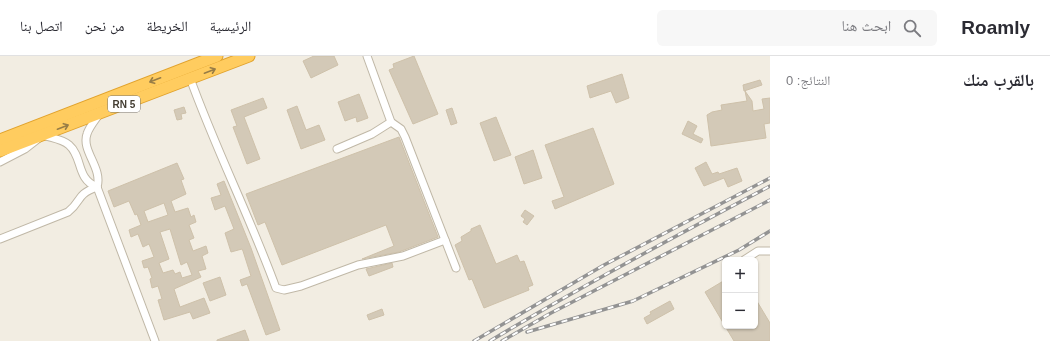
<!DOCTYPE html>
<html lang="ar">
<head>
<meta charset="utf-8">
<style>
	:root { --surface:#fff; --page:#f7f7f7; --text:#2b2b33; --muted:#7c7c81; --line:#e1e1e2 }
	body { margin:0; font-family:Arial,"Noto Naskh Arabic",sans-serif; background:var(--page); color:var(--text); direction:rtl }
	.controls { position:absolute; right:12px; bottom:12px; display:grid; overflow:hidden; border-radius:6px; box-shadow:0 1px 3px #0004 }
	.controls button { width:36px; height:36px; display:grid; place-items:center; padding:0; border:0; border-bottom:1px solid var(--line); background:var(--surface); color:var(--text); font:20px sans-serif }
	.list { margin:0; padding:0; list-style:none }
	h2 { display:flex; justify-content:space-between; align-items:center; height:52px; margin:0; padding:0 16px; font-size:17px }
	h2 small { font-size:13px; font-weight:400; color:var(--muted) }
	.icon { flex:none; width:22px; height:22px; fill:none; stroke:currentColor; stroke-width:2; stroke-linecap:round; stroke-linejoin:round }
	.map { position:relative; flex:none; width:770px; height:285px; overflow:hidden; direction:ltr }
	header { display:flex; align-items:center; gap:24px; box-sizing:border-box; height:56px; padding:0 20px; background:var(--surface); border-bottom:1px solid var(--line) }
	header strong { font-size:19px }
	nav { display:flex; gap:22px; margin-inline-start:auto; font-size:14px }
	.search { width:280px; height:36px; background:var(--page); display:flex; align-items:center; gap:10px; box-sizing:border-box; padding:0 14px; border-radius:6px; color:var(--muted); font-size:15px }
	main { display:flex }
	aside { flex:1; background:var(--surface) }
	.map>svg:first-child { display:block }
	.building { fill:#d3c9b7; stroke:#cec1aa; fill-rule:evenodd }
	.lines { fill:none; stroke-linecap:round; stroke-linejoin:round }
	.minor-casing { stroke:#c0b8a7; stroke-width:9 }
	.highway-casing { stroke:#e1a22c; stroke-width:13 }
	.minor { stroke:#fff; stroke-width:7 }
	.highway { stroke:#ffcc5f; stroke-width:11 }
	.rail-casing { stroke:#939393; stroke-width:3.5 }
	.rail { stroke:#fff; stroke-width:2; stroke-dasharray:6; stroke-linecap:butt }
	.oneway { stroke:#987d46 }
	.labels { text-anchor:middle; dominant-baseline:central; stroke-width:3; stroke-linejoin:round; paint-order:stroke }
	.shield { fill:#fff; stroke:#7b7770; stroke-width:1 }
	.shield-label { font-size:10px; font-weight:bold; fill:#433d32 }
</style>
</head>
<body>
<header>
<strong>Roamly</strong>
<div class="search"><svg class="icon" aria-label="search" viewBox="0 0 24 24"><circle cx="10" cy="10" r="6"/><path d="M15 15l6 6"/></svg>ابحث هنا</div>
<nav><a>الرئيسية</a><a>الخريطة</a><a>من نحن</a><a>اتصل بنا</a></nav>
</header>
<main>
<aside>
<h2>بالقرب منك<small>النتائج: 0</small></h2>
<ul class="list">
</ul>
</aside>
<div class="map">
<svg width="770" height="285" viewBox="0 0 770 285">
	<rect width="100%" height="100%" fill="#f2ede2"/>
	<!-- building -->
	<g class="building">
		<polygon points="314,0 334,0 338,9 311,22 303,5"/>
		<polygon points="414,0 438,58 413,68 389,14 394,12 393,8"/>
		<polygon points="622,18 629,42 616,47 611,35 590,42 587,30"/>
		<polygon points="760,24 762,29 744,35 743,29"/>
		<polygon points="745,35 752,45 753,55 764,53 762,43 770,42 770,67 764,68 766,82 711,90 707,59 712,56 722,54 721,49 747,45"/>
		<polygon points="359,38 368,62 357,66 356,61 345,65 338,46"/>
		<polygon points="263,42 267,52 244,61 260,103 247,108 233,71 237,70 231,54"/>
		<polygon points="297,50 306,74 319,69 325,84 301,93 287,54"/>
		<polygon points="184,51 186,57 181,58 182,63 177,64 174,54"/>
		<polygon points="452,52 457,67 451,69 446,54"/>
		<polygon points="496,61 511,99 494,105 480,67"/>
		<polygon points="688,65 697,70 693,78 703,83 701,87 682,78"/>
		<polygon points="593,72 614,128 555,153 552,145 564,141 545,89"/>
		<polygon points="399,81 438,181 399,196 362,203 394,190 386,169 282,209 265,166 258,169 246,138"/>
		<polygon points="533,94 542,122 524,128 515,101"/>
		<polygon points="706,106 712,118 718,116 719,118 737,112 742,125 728,131 724,122 704,130 695,112"/>
		<path d="M 177,107 L 184,123 L 181,124 L 186,138 L 171,145 L 175,156 L 188,152 L 191,161 L 194,159 L 196,166 L 189,169 L 194,182 L 189,184 L 193,195 L 206,190 L 208,197 L 202,200 L 206,213 L 198,215 L 201,221 L 174,233 L 180,251 L 204,242 L 210,257 L 193,263 L 190,256 L 164,264 L 158,244 L 162,243 L 158,230 L 152,232 L 150,223 L 152,222 L 148,211 L 144,212 L 142,205 L 154,201 L 149,188 L 143,191 L 138,178 L 131,181 L 129,174 L 141,169 L 137,158 L 135,159 L 129,145 L 114,151 L 108,135 ZM 164,147 L 168,159 L 148,166 L 144,155 ZM 170,173 L 181,209 L 187,206 L 192,219 L 182,222 L 180,216 L 175,218 L 173,214 L 163,217 L 159,207 L 169,203 L 160,176 Z"/>
		<polygon points="224,125 251,192 280,274 266,279 247,228 242,230 240,224 251,220 243,195 242,193 231,196 225,177 234,173 225,150 215,154 211,142 221,139 217,128"/>
		<polygon points="525,154 534,160 527,169 523,166 525,163 521,160"/>
		<polygon points="480,169 496,208 517,199 520,206 524,205 533,229 528,231 529,234 484,252 472,223 469,224 455,189 462,185 461,181 471,175 471,173"/>
		<polygon points="392,207 393,211 369,220 366,213"/>
		<polygon points="220,221 226,239 210,245 203,227"/>
		<polygon points="725,224 725,270 705,236"/>
		<polygon points="755,242 770,267 770,285 734,285 725,270 755,270"/>
		<polygon points="670,245 674,253 647,268 644,262 651,258 650,256"/>
		<polygon points="382,253 384,259 369,264 367,259"/>
		<polygon points="245,274 249,285 217,285 217,284"/>
	</g>
	<g class="lines">
		<defs>
			<g id="minor">
				<polyline points="367,0 391,66 401,73 405,81 456,212"/>
				<path d="M 190,22 C 216,94 250,161 276,232 L 284,234 L 301,230 L 358,209 L 403,200 L 445,184"/>
				<path d="M 100,57 C 96,63 89,71 87,78 C 81,95 103,112 97,131 L 155,285"/>
				<polyline points="337,93 372,78 391,66"/>
				<path d="M 0,106 L 25,93 L 43,79 C 51,82 62,83 69,89 C 83,101 76,123 97,131"/>
				<path d="M 0,183 L 68,156 C 83,144 75,139 97,131"/>
				<polyline points="744,204 758,195 770,195"/>
			</g>
			<g id="highway">
				<polyline points="0,84 217,0"/>
				<polyline points="0,95 249,0"/>
			</g>
		</defs>
		<!-- minor casing -->
		<use href="#minor" class="minor-casing"/>
		<!-- highway casing -->
		<use href="#highway" class="highway-casing"/>
		<!-- minor -->
		<use href="#minor" class="minor"/>
		<!-- highway -->
		<use href="#highway" class="highway"/>
		<defs>
			<g id="rail">
				<polyline points="527,276 633,245 739,194 770,175"/>
				<polyline points="474,285 604,209 770,122"/>
				<path d="M 490,285 C 582,230 675,180 770,130"/>
				<polyline points="502,285 551,257 770,144"/>
			</g>
		</defs>
		<!-- rail casing -->
		<use href="#rail" class="rail-casing"/>
		<!-- rail -->
		<use href="#rail" class="rail"/>
	</g>
	<!-- one-way arrows -->
	<defs><path id="oneway-shaft" d="M-6 0H5M1.5-3L5.5 0L1.5 3" fill="none" stroke-width="1.6" stroke-linecap="round" stroke-linejoin="round"/></defs>
	<g class="oneway">
		<use href="#oneway-shaft" transform="translate(210 15) rotate(-21)"/>
		<use href="#oneway-shaft" transform="translate(155 24) rotate(159)"/>
		<use href="#oneway-shaft" transform="translate(63 71) rotate(-21)"/>
	</g>
	<g class="labels">
		<!-- shield labels -->
		<rect class="shield" x="108" y="40" width="32" height="16" rx="3"/>
		<g class="shield-label">
			<text x="124" y="48">RN 5</text>
		</g>
	</g>
</svg>
<div class="controls">
<button>+</button>
<button>−</button>
</div>
</div>
</main>
</body>
</html>
